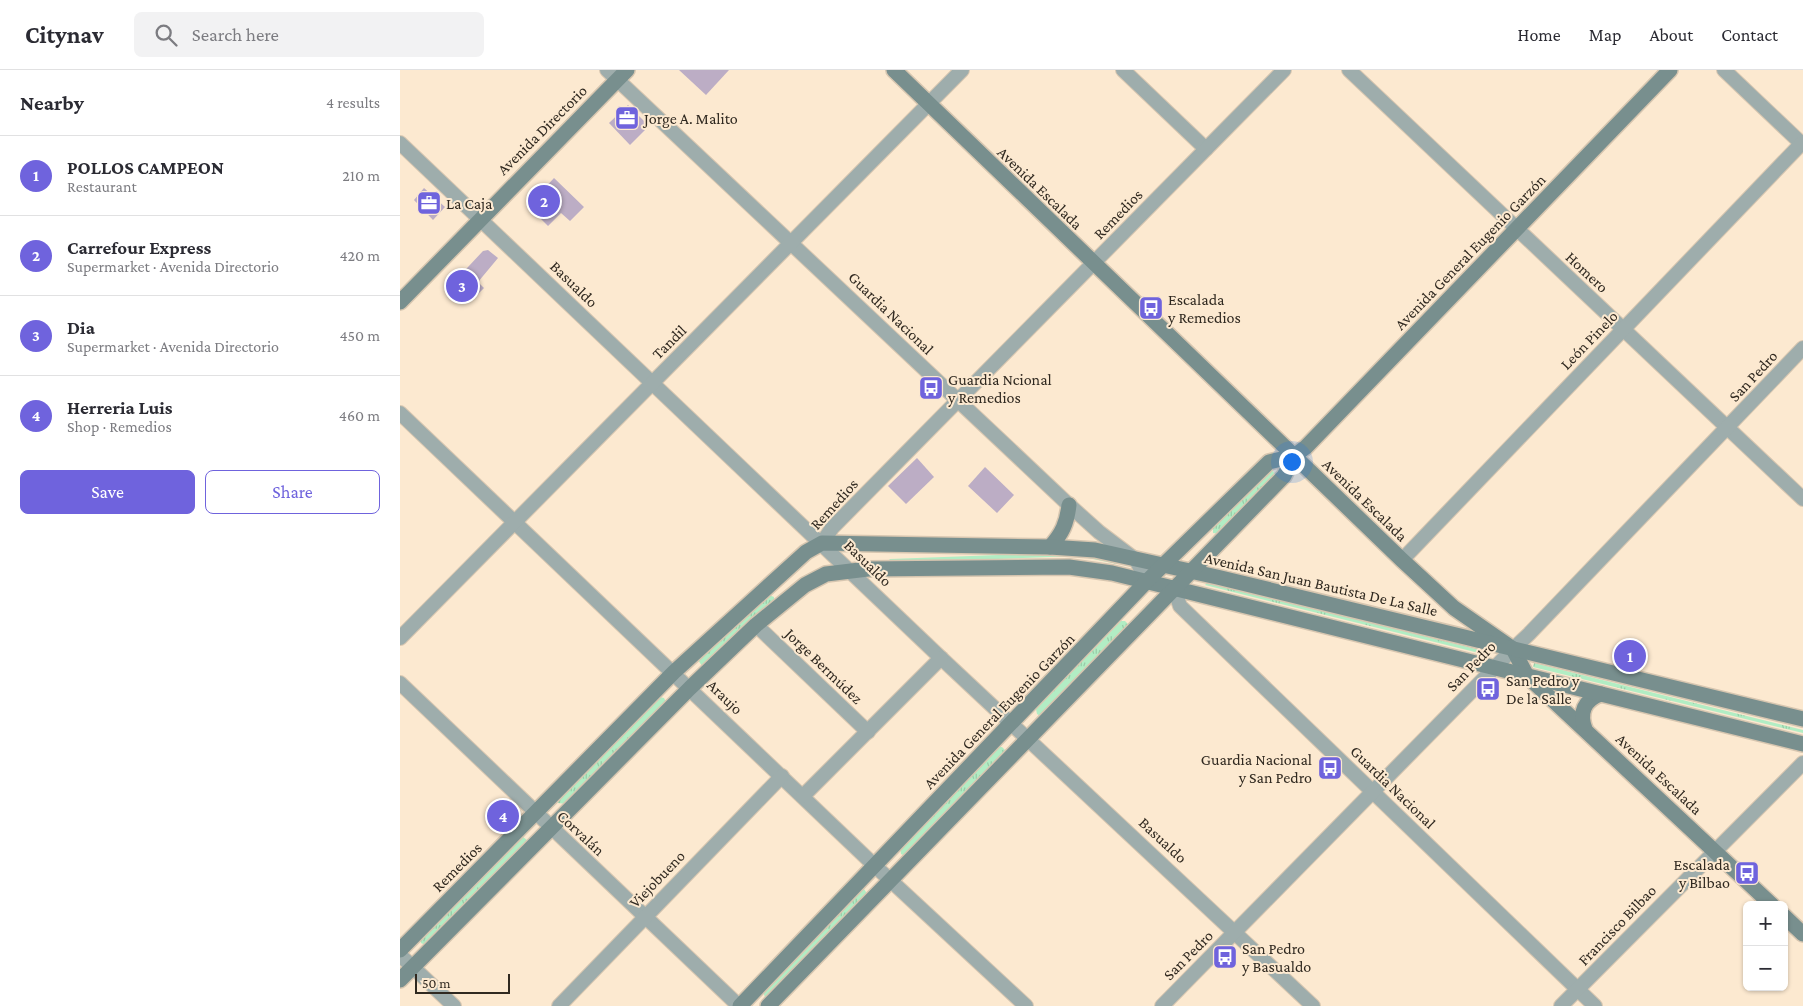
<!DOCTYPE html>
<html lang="en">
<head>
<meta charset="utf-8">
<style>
	:root { --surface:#fff; --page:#f2f2f3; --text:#2b2b33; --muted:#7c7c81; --line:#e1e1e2; --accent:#6f63dd }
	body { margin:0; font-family:"Crimson Pro",serif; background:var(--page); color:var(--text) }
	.controls { position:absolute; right:15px; bottom:15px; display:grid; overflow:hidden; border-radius:8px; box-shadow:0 1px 4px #0004 }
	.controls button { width:45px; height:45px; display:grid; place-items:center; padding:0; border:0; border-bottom:1px solid var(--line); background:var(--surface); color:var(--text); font:25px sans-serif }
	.scale { position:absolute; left:15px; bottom:12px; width:95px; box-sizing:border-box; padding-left:5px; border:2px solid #302920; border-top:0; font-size:14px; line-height:18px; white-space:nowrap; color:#302920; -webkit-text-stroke:4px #fce9d0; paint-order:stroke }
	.you { position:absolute; left:891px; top:391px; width:18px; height:18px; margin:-12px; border:4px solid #fff; border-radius:50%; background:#1a73e8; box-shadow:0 0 0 8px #1a73e833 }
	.badge { display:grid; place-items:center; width:32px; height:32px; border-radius:50%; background:var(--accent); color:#fff; font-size:16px; font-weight:700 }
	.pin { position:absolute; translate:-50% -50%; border:2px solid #fff; box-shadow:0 1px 5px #0006 }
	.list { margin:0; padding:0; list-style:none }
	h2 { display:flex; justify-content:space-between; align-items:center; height:65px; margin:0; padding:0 20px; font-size:21px }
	h2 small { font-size:16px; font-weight:400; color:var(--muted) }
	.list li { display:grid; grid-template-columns:32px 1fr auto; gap:15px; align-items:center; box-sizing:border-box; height:80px; padding:0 20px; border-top:1px solid var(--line) }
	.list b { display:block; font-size:19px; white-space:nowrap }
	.list p { margin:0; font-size:16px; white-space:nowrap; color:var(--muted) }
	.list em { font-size:16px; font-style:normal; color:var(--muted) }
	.actions { display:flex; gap:10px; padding:15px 20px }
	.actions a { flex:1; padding:11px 0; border:1px solid var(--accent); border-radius:8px; text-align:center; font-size:18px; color:var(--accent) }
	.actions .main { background:var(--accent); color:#fff }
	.icon { flex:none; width:28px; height:28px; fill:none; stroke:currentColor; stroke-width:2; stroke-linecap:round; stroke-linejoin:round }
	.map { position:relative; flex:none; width:1403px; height:936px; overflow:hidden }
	header { display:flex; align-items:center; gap:30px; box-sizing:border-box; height:70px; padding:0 25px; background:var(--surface); border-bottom:1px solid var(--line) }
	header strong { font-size:24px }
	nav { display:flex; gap:28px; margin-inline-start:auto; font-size:18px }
	.search { width:350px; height:45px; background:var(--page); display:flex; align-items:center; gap:12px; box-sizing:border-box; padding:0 18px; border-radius:8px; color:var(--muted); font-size:19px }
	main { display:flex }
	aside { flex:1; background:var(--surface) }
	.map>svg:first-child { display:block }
	.grass { fill:url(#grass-tufts) }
	.building { fill:#bcadc5 }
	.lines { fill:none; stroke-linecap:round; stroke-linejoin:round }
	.street-casing { stroke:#d7c6b0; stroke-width:16 }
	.secondary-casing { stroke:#d7c6b0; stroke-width:18 }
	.street { stroke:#9eadac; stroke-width:14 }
	.secondary { stroke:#788f8e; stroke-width:15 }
	.labels { text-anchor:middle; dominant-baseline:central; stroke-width:4; stroke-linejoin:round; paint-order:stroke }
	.poi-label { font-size:16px; fill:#302920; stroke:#fce9d0; text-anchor:start }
	.street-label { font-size:16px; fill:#302920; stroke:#fce9d0 }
</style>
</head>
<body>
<header>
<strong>Citynav</strong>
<div class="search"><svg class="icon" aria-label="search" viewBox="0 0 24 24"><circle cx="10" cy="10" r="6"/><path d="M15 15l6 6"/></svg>Search here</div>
<nav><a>Home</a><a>Map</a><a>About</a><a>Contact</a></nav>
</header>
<main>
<aside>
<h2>Nearby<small>4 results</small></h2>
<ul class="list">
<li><span class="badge">1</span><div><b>POLLOS CAMPEON</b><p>Restaurant</p></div><em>210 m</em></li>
<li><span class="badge">2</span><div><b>Carrefour Express</b><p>Supermarket · Avenida Directorio</p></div><em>420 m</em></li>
<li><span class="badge">3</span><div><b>Dia</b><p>Supermarket · Avenida Directorio</p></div><em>450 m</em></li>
<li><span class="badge">4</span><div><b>Herreria Luis</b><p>Shop · Remedios</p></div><em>460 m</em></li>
</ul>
<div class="actions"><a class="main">Save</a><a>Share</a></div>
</aside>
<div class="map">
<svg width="1403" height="936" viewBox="0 0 1403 936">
	<defs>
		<pattern id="grass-tufts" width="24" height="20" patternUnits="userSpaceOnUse" patternTransform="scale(1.25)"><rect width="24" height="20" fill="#b2edc4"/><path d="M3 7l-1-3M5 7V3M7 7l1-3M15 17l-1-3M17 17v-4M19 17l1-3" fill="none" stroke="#99cba8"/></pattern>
	</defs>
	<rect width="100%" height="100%" fill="#fce9d0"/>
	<!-- grass -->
	<g class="grass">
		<polygon points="871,399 876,405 820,464 813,463 813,456"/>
		<polygon points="676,482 719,492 717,494 678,486 490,493 488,491 490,489"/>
		<polygon points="808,512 1080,580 1081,581 1079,583 805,515"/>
		<polygon points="369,525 374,527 374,533 305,596 302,596 298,590"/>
		<polygon points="721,551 725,551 729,555 640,646 637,644 636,639"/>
		<polygon points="1134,593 1403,660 1403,663 1133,597"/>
		<polygon points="260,627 264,628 266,632 166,734 158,733 158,729"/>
		<polygon points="598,677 602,677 606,681 505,786 501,784 500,778"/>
		<polygon points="122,766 128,771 25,875 21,873 20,870"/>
		<polygon points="460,819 464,819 468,825 367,928 365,927 362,920"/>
	</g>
	<!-- building -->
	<g class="building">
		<polygon points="279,0 329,0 306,25"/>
		<polygon points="228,35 249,56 230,75 209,53"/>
		<polygon points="154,108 184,137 170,151 161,143 148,156 128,136"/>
		<polygon points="24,118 45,137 33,150 14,130"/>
		<polygon points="88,180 98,188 78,212 84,218 72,230 53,213 83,181"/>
		<polygon points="517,388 534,407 506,434 488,416"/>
		<polygon points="585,397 614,425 597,443 568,416"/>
		<polygon points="98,729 107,737 106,747 100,753 87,741"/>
	</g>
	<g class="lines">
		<defs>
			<g id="street">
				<polyline points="207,0 669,435 699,462 736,490 747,511"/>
				<polyline points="723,0 806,79"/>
				<polyline points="949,0 1403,429"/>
				<polyline points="1324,0 1403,75"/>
				<polyline points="0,73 541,588 913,936"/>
				<polyline points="0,343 475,796 626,936"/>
				<polyline points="422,473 432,458 884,0"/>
				<polyline points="1002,490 1401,74"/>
				<polyline points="774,518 780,536 1195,936"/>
				<polyline points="356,555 468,662"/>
				<polyline points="0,568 562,0"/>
				<polyline points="0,613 339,936"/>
				<polyline points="403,726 541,588"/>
				<polyline points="0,885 54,936"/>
				<polyline points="159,936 382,706"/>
				<polyline points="762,936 1113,579 1129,564 1403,278"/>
				<polyline points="1161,936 1403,693"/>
			</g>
			<g id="secondary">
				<polyline points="494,0 1002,490 1054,538 1113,579 1127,606 1372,835"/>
				<polyline points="0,232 227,0"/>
				<path d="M 650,477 C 662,464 667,453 669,435"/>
				<path d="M 1185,659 C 1179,643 1184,630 1201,624"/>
				<polyline points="1384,846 1403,864"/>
				<polyline points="0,880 274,602 406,482 422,473 650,477 695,480 817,507 1403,649"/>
				<polyline points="0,910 290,618 356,555 405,515 426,504 468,499 669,497 712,503 1403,674"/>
				<polyline points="340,936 747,511 869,392 894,386"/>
				<polyline points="368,936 884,406 894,386 906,377 1270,0"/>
			</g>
		</defs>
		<!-- street casing -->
		<use href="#street" class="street-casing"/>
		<!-- secondary casing -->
		<use href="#secondary" class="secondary-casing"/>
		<!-- street -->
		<use href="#street" class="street"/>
		<!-- secondary -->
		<use href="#secondary" class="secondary"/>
	</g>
	<!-- icons -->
	<defs>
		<symbol id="office-square" viewBox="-11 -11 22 22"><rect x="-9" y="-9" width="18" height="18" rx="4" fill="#6f63dd" stroke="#fce9d0"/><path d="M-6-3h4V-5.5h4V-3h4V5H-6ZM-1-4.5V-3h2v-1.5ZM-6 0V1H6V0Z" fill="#fff"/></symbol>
		<symbol id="bus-square" viewBox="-11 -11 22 22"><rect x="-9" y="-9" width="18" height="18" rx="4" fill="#6f63dd" stroke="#fce9d0"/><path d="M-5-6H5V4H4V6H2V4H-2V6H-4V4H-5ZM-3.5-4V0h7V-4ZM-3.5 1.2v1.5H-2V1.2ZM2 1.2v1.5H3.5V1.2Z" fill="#fff"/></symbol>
	</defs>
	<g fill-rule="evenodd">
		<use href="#office-square" x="213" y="34" width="28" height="28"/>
		<use href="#office-square" x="15" y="119" width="28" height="28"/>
		<use href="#bus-square" x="737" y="224" width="28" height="28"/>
		<use href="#bus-square" x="517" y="304" width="28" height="28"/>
		<use href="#bus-square" x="1074" y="605" width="28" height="28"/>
		<use href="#bus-square" x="916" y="684" width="28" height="28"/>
		<use href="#bus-square" x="1333" y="789" width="28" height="28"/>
		<use href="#bus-square" x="811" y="873" width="28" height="28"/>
	</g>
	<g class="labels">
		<!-- poi labels -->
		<g class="poi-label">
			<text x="244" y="48">Jorge A. Malito</text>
			<text x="46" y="133">La Caja</text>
			<text x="768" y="229">Escalada<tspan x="768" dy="18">y Remedios</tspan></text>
			<text x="548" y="309">Guardia Ncional<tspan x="548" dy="18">y Remedios</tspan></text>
			<text x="1106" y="610">San Pedro y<tspan x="1106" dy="18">De la Salle</tspan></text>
			<text x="912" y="689" text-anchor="end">Guardia Nacional<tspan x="912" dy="18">y San Pedro</tspan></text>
			<text x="1330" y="794" text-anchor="end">Escalada<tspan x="1330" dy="18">y Bilbao</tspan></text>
			<text x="842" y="878">San Pedro<tspan x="842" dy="18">y Basualdo</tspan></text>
		</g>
		<!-- street labels -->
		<g class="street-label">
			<text transform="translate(142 60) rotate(-45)">Avenida Directorio</text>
			<text transform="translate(640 118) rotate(44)">Avenida Escalada</text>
			<text transform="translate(718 144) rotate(-46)">Remedios</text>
			<text transform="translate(1070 182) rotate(-46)">Avenida General Eugenio Garzón</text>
			<text transform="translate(1187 202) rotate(43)">Homero</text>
			<text transform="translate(174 214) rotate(44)">Basualdo</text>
			<text transform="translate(491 243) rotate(44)">Guardia Nacional</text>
			<text transform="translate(1189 270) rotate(-46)">León Pinelo</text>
			<text transform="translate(269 272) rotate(-45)">Tandil</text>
			<text transform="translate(1353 306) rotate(-47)">San Pedro</text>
			<text transform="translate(965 430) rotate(44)">Avenida Escalada</text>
			<text transform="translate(434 434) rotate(-48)">Remedios</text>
			<text transform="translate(468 493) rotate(44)">Basualdo</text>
			<text transform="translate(921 514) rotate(13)">Avenida San Juan Bautista De La Salle</text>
			<text transform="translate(424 596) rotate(44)">Jorge Bermúdez</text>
			<text transform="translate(1071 596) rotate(-46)">San Pedro</text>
			<text transform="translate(325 627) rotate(44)">Araujo</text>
			<text transform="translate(599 641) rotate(-46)">Avenida General Eugenio Garzón</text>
			<text transform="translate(1259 704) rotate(43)">Avenida Escalada</text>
			<text transform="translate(993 717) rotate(44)">Guardia Nacional</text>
			<text transform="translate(181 763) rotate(43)">Corvalán</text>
			<text transform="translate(763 770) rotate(43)">Basualdo</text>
			<text transform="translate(57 797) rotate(-45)">Remedios</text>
			<text transform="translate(257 809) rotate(-46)">Viejobueno</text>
			<text transform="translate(1217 855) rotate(-46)">Francisco Bilbao</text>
			<text transform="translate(788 885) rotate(-45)">San Pedro</text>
		</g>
	</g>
</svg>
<div class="controls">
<button>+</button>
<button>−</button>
</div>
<div class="scale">50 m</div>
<div class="you"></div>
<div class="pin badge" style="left:1230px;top:586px">1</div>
<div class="pin badge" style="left:144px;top:131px">2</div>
<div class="pin badge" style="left:62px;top:216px">3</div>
<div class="pin badge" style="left:103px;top:746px">4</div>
</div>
</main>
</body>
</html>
